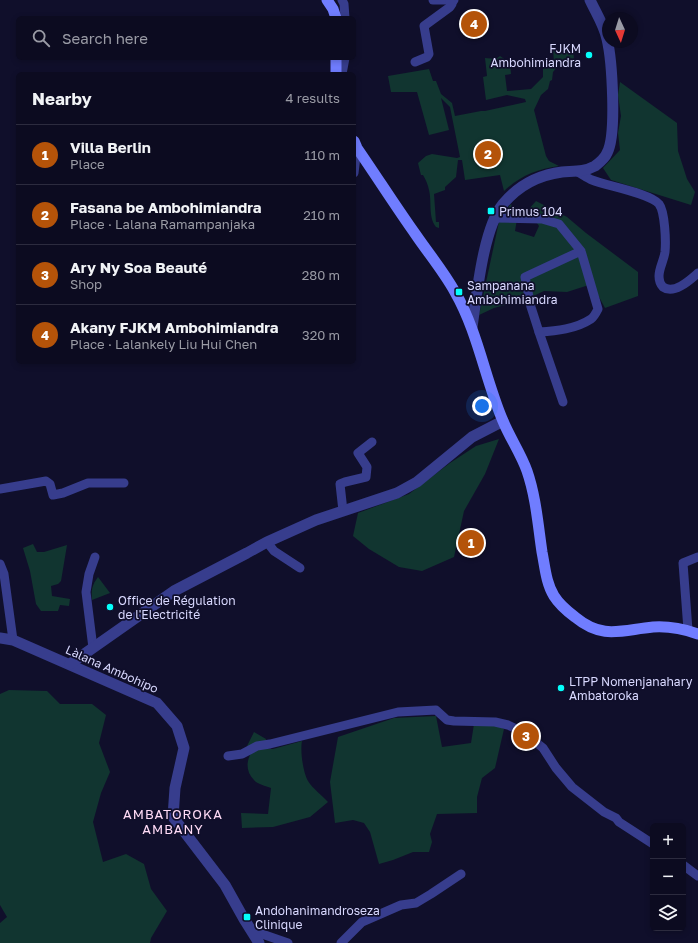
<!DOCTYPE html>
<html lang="en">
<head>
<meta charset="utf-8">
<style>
	:root { --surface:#0c0b20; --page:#151429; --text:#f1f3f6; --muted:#9a9ba5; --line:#2c2b3e; --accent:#b45309 }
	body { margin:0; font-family:"Golos Text",sans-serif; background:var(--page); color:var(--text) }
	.controls { position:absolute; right:12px; bottom:12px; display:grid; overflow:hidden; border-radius:6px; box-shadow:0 2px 6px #0003 }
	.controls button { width:36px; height:36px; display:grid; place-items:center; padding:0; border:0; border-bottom:1px solid var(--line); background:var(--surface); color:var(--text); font:20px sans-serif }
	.compass { position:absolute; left:602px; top:12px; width:36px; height:36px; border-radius:50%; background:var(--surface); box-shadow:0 2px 6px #0003; rotate:176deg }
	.you { position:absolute; left:482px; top:406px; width:14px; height:14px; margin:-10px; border:3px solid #fff; border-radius:50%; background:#1a73e8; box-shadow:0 0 0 6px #1a73e833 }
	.badge { display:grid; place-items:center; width:26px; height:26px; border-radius:50%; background:var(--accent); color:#fff; font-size:13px; font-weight:700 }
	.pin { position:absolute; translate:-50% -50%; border:2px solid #fff; box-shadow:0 1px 4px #0006 }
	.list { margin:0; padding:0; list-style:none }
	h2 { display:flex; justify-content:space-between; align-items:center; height:52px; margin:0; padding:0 16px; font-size:17px }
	h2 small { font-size:13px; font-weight:400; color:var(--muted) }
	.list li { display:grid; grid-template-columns:26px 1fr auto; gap:12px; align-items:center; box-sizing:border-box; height:60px; padding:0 16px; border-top:1px solid var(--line) }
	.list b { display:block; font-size:15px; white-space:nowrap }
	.list p { margin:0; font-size:13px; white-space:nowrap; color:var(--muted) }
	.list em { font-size:13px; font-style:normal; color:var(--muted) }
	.icon { flex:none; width:22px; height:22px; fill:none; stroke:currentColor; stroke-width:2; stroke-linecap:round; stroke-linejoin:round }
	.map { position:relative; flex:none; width:698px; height:943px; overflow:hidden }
	.search { position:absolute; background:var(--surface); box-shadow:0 2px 6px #0003; left:16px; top:16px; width:340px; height:44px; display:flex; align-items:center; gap:10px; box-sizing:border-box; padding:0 14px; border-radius:6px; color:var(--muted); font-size:15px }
	.panel { position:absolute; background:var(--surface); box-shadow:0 2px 6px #0003; left:16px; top:72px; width:340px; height:292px; border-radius:6px }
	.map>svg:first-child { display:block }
	.green { fill:#113530 }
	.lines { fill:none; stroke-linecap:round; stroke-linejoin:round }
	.minor { stroke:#373d8d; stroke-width:9 }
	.tertiary { stroke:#373d8d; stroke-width:11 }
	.secondary { stroke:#707dff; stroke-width:11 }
	.poi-dot { fill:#05fffb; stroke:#100f2b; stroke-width:1.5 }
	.labels { text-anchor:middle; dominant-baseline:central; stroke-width:3.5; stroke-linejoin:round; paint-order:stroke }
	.poi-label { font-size:12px; fill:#d9d9ff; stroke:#100f2b; text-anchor:start }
	.street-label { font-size:12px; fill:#d9d9ff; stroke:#100f2b }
	.neighbourhood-label { font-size:13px; letter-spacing:1px; fill:#ffdbf6; stroke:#100f2b }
</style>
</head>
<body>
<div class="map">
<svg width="698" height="943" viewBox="0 0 698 943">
	<rect width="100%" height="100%" fill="#100f2b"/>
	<!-- green -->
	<g class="green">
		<path d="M 553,49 L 573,49 L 574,59 L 570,60 L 569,65 L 558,66 L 553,72 L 552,80 L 550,81 L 548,89 L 541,95 L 534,110 L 546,156 L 549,161 L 559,166 C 537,169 520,176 504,191 L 500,175 L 465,180 L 462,160 L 458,160 L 456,177 L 445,187 L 445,190 L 434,194 L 436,222 L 439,222 L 439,228 L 436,227 C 428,217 432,202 429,190 C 428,185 426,180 423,175 L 421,175 L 418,163 L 426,156 L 432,154 L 457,158 L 460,157 L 450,107 L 441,98 L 449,130 L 429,135 L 417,92 L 391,92 L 388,76 L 429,69 L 433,81 L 436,81 L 441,94 L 452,103 L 455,116 L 481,111 L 485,111 L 526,102 L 525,99 L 507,95 L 486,100 L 483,77 L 487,76 L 485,58 L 496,59 L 500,56 L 510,63 L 511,74 L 505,75 L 507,91 L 531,89 L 543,77 L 543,64 L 554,63 Z"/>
		<polygon points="620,82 677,123 678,151 687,179 695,192 691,205 611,180 603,168 620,150 618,133 621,116 618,95"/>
		<polygon points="536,201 567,217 586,233 638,272 638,296 605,308 592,284 567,292 544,291 525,300 494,308 479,315 500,217 511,204 517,219 515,231 534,237 539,226 528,210"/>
		<polygon points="499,439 485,474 464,511 454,557 422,571 399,567 369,549 353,536 358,513 409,494 450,463 476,446"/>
		<polygon points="33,544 37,552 44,552 67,545 61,581 58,584 51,586 52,596 70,599 69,606 60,605 58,611 41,611 36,604 30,571 23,548"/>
		<path d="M 98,577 L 110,593 L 92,600 C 91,590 92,585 98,577 Z"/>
		<polygon points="9,690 47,691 60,704 92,704 106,715 99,743 110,772 101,793 93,822 103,862 126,854 144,864 151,889 167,911 151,938 150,943 0,943 0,923 7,917 0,905 0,694"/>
		<polygon points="436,716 442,747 471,743 474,724 494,724 504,729 495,768 482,778 477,797 477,813 437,814 430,834 432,842 429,852 413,852 393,860 379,864 370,832 364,823 353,820 335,823 330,782 338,737 394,718"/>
		<path d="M 254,732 L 266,739 L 265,749 L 273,749 L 302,741 C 300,751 303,772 308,781 C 313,789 322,795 328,802 L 310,817 L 273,827 L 242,828 L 241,813 L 268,814 L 271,788 C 266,786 257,784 254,780 C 246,772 246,762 251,753 L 247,746 Z"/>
	</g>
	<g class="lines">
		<!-- minor -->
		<g class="minor">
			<polyline points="342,0 344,4 345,18"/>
			<polyline points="433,0 454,0"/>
			<polyline points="415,62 427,57 429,54 424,26 450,7 452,4 450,1"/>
			<polyline points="342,74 345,58"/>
			<path d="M 576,171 C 582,174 587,178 592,180 C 607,186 650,193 659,204 C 665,212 666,241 665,252 C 664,260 659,268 659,276 C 659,280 660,284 663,287 C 674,295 690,280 698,273"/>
			<polyline points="354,173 357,148"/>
			<path d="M 494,218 L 542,219 L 559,224 L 581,251 L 598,309 C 596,313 594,317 591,319 C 576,329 556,331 539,332 L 531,307 L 525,277 L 581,251"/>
			<polyline points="539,332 563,402"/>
			<polyline points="0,489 46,481 50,484 53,495 63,493 88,483 124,483"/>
			<polyline points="343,511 340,484 345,482 366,477 367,467 358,453 372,442"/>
			<polyline points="267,542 274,551 300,568"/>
			<polyline points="0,564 4,574 13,640"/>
			<polyline points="688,630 683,563 698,557"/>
			<polyline points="93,648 86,592 89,574 95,557"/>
			<polyline points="228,756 242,754 257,746 270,744 398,712 436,710 447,720 454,721 495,722 508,725 523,732 543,748 556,768 572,787 604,812 616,818 619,822 653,844"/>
			<polyline points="683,865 698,876"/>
			<polyline points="255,937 262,934 288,943"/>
			<polyline points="341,943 362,922 401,905 416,903 431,894 461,874"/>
		</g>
		<!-- tertiary -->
		<g class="tertiary">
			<path d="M 472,327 C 477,294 483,229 503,204 C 518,186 539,175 562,172 C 574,171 584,172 595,166 C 599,163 605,158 607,153 C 617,135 612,60 607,39 C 604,25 596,13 590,0"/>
			<polyline points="0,638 13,640 157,703 177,726 184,748 175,788 173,817 225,885 244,919 259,943"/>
			<polyline points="70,664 174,591 247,553 267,542 316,520 397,493 417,482 472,437 503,421"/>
		</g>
		<!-- secondary -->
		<g class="secondary">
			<polyline points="327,0 333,9 336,18"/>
			<polyline points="336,58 336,74"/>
			<path d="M 354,141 L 357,148 C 377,177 396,207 416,235 C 429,254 444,272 455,292 C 478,332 485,379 503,421 C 510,438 521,454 527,471 C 536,497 538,525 542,552 C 545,567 546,583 554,596 C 559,604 567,611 575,617 C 603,640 621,630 653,627 C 668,626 684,629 698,634"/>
		</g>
	</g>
	<!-- markers -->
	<g class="poi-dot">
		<circle cx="589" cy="55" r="4"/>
		<rect x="487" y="207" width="8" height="8" rx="2"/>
		<rect x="455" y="288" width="8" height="8" rx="2"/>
		<circle cx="110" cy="607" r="4"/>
		<circle cx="561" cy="688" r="4"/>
		<rect x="243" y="913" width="8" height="8" rx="2"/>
	</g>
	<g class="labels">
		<!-- poi labels -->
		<g class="poi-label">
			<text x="581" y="48" text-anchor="end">FJKM<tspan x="581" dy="14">Ambohimiandra</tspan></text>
			<text x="499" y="211">Primus 104</text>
			<text x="467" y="285">Sampanana<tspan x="467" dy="14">Ambohimiandra</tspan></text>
			<text x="118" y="600">Office de Régulation<tspan x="118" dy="14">de l'Electricité</tspan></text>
			<text x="569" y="681">LTPP Nomenjanahary<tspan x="569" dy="14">Ambatoroka</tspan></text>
			<text x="255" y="910">Andohanimandroseza<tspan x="255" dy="14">Clinique</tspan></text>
		</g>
		<!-- street labels -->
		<g class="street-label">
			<text transform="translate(112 669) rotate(24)">Làlana Ambohipo</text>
		</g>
		<!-- neighbourhood labels -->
		<g class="neighbourhood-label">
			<text x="173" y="814">AMBATOROKA<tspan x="173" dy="15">AMBANY</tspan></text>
		</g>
	</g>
</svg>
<div class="controls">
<button>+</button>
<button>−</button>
<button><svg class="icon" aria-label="layers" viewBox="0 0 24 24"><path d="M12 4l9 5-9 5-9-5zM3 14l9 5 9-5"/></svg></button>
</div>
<svg class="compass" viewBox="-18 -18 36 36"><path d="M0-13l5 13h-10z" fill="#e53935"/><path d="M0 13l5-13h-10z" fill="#9a9ba5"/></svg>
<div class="you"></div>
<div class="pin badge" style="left:471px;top:543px">1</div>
<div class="pin badge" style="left:488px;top:154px">2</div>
<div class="pin badge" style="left:526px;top:736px">3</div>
<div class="pin badge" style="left:474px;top:24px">4</div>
<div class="search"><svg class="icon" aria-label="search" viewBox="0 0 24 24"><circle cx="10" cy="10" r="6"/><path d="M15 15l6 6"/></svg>Search here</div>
<section class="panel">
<h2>Nearby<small>4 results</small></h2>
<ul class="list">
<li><span class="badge">1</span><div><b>Villa Berlin</b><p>Place</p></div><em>110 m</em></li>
<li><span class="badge">2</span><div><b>Fasana be Ambohimiandra</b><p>Place · Lalana Ramampanjaka</p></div><em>210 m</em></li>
<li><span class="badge">3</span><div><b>Ary Ny Soa Beauté</b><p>Shop</p></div><em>280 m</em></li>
<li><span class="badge">4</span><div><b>Akany FJKM Ambohimiandra</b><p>Place · Lalankely Liu Hui Chen</p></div><em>320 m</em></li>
</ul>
</section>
</div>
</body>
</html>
